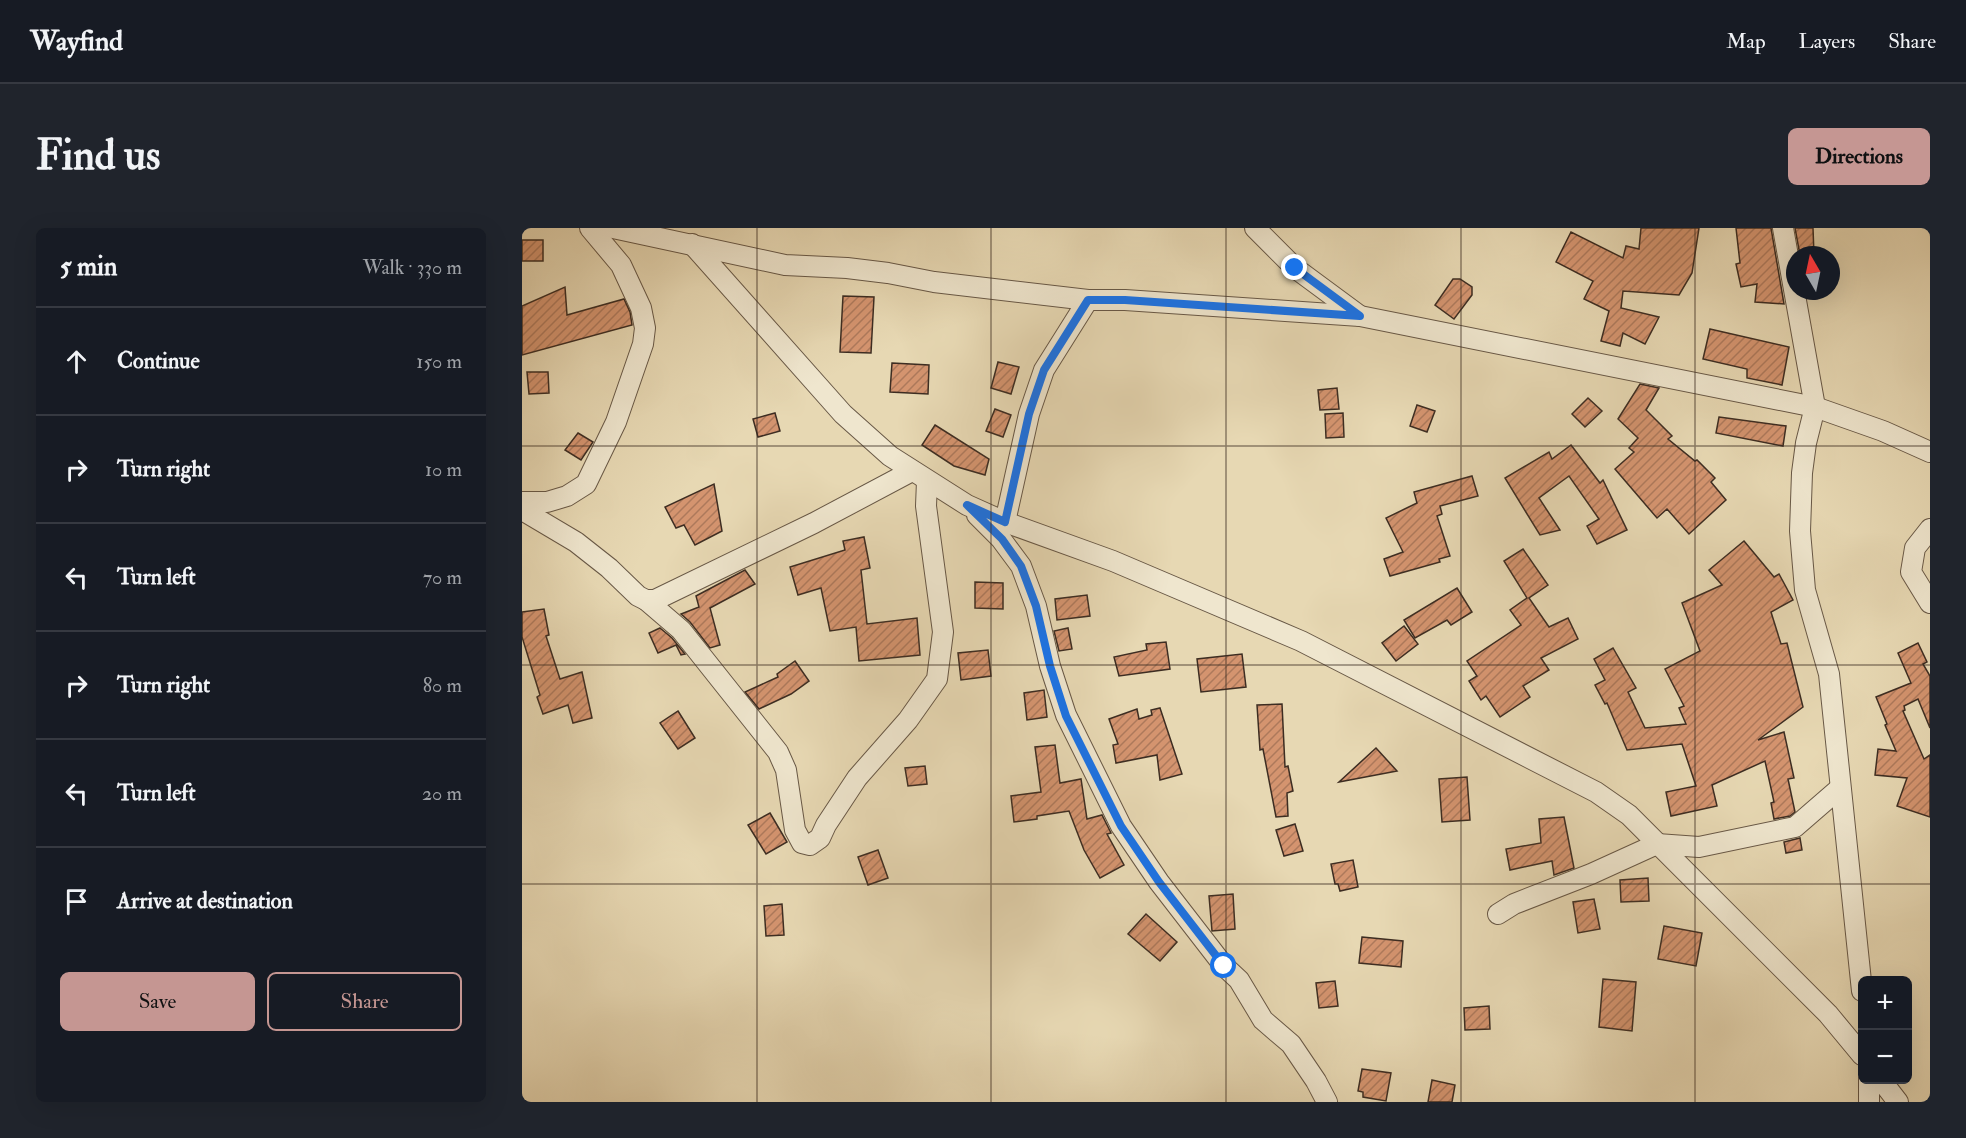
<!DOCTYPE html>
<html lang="en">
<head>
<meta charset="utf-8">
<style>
	:root { --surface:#171b24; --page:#20242c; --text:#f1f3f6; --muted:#9ea1a6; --line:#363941; --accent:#c59692 }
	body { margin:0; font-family:"IM FELL Double Pica",serif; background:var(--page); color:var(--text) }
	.controls { position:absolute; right:18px; bottom:18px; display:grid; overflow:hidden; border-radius:9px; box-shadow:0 6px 24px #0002 }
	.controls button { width:54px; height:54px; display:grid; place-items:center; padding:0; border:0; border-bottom:2px solid var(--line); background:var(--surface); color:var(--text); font:30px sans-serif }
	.compass { position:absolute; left:1264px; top:18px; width:54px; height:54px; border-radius:50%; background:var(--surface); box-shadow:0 6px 24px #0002; rotate:351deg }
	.stop { position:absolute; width:18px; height:18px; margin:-14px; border:4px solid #1a73e8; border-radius:50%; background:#fff }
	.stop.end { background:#1a73e8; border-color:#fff; box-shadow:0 2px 6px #0008 }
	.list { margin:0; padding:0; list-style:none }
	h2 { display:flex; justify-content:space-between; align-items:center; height:78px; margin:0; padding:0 24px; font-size:26px }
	h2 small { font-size:20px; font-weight:400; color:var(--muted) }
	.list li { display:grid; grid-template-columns:39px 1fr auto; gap:18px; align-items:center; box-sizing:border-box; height:108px; padding:0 24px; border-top:2px solid var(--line) }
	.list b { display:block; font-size:22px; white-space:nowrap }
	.list em { font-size:20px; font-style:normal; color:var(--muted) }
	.actions { display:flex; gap:12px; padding:18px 24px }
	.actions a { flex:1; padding:14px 0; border:2px solid var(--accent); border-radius:9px; text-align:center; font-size:21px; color:var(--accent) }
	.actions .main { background:var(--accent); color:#111 }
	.icon { flex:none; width:33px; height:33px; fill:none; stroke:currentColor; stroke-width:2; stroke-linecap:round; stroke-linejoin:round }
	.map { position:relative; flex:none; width:1408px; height:874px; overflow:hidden; border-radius:9px }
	header { display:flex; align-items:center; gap:36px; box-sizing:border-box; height:84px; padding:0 30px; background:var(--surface); border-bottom:2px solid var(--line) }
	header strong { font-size:28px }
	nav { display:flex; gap:33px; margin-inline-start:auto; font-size:21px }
	.intro { display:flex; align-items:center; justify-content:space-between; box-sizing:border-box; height:144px; padding:0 36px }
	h1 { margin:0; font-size:42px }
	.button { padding:15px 27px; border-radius:9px; background:var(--accent); color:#111; font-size:21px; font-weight:700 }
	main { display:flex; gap:36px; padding:0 36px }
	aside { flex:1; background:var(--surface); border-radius:9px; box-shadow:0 6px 24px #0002 }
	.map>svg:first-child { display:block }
	.building { fill:url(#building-hatch); stroke:#3d2d22; stroke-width:1.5 }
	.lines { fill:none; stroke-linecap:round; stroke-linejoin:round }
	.street-casing { stroke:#685846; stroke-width:22 }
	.street { stroke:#efe6ce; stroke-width:20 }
	.route { stroke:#1a73e8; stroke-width:8 }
	.grid { fill:none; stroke:#3d2d22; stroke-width:1.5; stroke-opacity:0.55 }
</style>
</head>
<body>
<header>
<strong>Wayfind</strong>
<nav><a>Map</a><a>Layers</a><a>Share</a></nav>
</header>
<div class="intro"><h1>Find us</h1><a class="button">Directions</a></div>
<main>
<aside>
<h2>5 min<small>Walk · 330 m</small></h2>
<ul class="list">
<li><svg class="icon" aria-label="ahead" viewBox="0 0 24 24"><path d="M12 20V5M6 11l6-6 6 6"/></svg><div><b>Continue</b></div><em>150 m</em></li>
<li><svg class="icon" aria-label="right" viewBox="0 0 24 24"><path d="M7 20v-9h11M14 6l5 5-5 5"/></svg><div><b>Turn right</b></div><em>10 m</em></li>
<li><svg class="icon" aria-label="left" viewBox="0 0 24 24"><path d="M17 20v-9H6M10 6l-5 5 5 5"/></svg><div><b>Turn left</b></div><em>70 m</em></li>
<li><svg class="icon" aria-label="right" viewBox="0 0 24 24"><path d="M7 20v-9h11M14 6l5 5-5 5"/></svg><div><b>Turn right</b></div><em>80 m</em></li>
<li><svg class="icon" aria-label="left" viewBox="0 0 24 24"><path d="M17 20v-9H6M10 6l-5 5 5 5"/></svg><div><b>Turn left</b></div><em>20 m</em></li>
<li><svg class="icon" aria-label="arrive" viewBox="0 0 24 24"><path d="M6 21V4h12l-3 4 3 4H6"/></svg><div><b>Arrive at destination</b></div></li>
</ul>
<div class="actions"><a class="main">Save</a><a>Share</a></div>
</aside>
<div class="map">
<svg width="1408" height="874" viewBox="0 0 1408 874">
	<defs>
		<pattern id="building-hatch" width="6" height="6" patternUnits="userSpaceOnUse" patternTransform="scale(1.5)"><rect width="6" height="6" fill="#d4946f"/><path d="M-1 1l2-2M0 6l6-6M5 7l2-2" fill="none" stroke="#ad795b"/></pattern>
	</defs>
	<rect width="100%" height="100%" fill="#e7d8b3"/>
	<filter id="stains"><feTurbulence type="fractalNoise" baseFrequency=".00333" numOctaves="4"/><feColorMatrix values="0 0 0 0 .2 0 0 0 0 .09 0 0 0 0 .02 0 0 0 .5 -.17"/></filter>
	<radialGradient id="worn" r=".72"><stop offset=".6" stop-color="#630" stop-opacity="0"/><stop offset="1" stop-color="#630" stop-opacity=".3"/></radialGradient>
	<!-- building -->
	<g class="building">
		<polygon points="1119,0 1177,0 1170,45 1157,67 1101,63 1099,80 1137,89 1123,116 1101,105 1098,118 1079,113 1087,83 1062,71 1071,53 1034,34 1049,4 1101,30 1104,18 1117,21"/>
		<polygon points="1214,0 1249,0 1262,76 1233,74 1235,56 1219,59 1214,36 1218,35"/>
		<polygon points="1273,0 1291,0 1292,27 1278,27"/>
		<rect x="0" y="12" width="21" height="21"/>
		<polygon points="931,51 938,51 950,59 950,67 932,91 913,77"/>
		<polygon points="43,59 45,87 102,71 108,84 110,97 0,127 0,78"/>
		<polygon points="321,68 352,69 349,125 318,124"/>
		<polygon points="1188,101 1267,119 1260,157 1225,150 1225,141 1181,131"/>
		<polygon points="476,134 497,139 489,166 469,160"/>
		<polygon points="370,135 407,137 406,166 368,164"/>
		<polygon points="5,144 26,144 27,165 7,166"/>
		<polygon points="1118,156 1137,160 1124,182 1150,208 1146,211 1173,233 1175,232 1193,250 1189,254 1204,272 1167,306 1145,281 1135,290 1093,241 1112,224 1107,220 1116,210 1096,191"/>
		<polygon points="815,160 817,181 798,182 796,162"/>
		<polygon points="1066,170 1080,183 1063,199 1050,186"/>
		<polygon points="895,177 913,183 905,204 888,198"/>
		<polygon points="473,181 489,187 481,209 464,203"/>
		<polygon points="253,185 258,203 236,209 231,191"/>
		<polygon points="821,185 822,209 804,210 803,186"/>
		<polygon points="1197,189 1264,198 1261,218 1194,205"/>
		<polygon points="413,197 467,231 463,247 432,238 400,217"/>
		<polygon points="56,205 71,214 59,232 43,222"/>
		<polygon points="1049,217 1078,255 1081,252 1105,302 1075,316 1065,298 1077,291 1047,248 1017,270 1038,302 1018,307 983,250 1027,224 1030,231"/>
		<polygon points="950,248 956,268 918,278 920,286 915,288 928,328 917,331 918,334 868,348 862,331 881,324 864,290 895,275 892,264"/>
		<polygon points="192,256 200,303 173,317 162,297 154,300 143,279"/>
		<polygon points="342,309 348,340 339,342 345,396 395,390 398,427 337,433 334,399 308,403 299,360 276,367 268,339 323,322 321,313"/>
		<polygon points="1222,313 1252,349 1257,346 1271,372 1249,384 1259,416 1265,415 1281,479 1236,512 1262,504 1272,550 1266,551 1273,584 1268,588 1252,591 1249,575 1252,574 1243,533 1190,557 1195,578 1149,588 1144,564 1174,558 1160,516 1105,522 1085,475 1083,476 1073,457 1083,452 1072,431 1091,420 1114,460 1106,464 1123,500 1164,496 1157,480 1162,478 1143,441 1178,423 1160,375 1200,357 1187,342"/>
		<polygon points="1001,321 1026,357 1007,370 1027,399 1046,390 1056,411 1019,430 1027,442 1001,458 1008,469 978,489 964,468 959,472 947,453 955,448 945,433 999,397 988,382 1005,370 982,333"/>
		<polygon points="223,342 233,356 188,380 198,417 188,420 168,394 159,386 177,379 174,368"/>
		<polygon points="453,354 481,355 481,381 453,380"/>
		<polygon points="935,360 950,384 929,397 925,392 893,410 882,392"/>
		<polygon points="565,367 568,388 535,392 533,371"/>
		<polygon points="22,381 27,407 24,408 38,451 60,444 70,490 51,495 46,477 21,486 15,469 18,467 0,409 0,384"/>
		<polygon points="882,398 896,416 874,433 860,415"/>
		<polygon points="138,400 150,410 163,426 159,427 154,417 136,425 127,405"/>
		<polygon points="546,400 550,421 537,423 532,403"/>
		<polygon points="644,414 648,441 597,448 592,429 625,422 624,416"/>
		<polygon points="1396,415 1405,434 1401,436 1408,448 1408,500 1396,471 1382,478 1383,482 1381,483 1402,531 1408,527 1408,589 1375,578 1385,550 1353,547 1356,521 1374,523 1363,497 1365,496 1354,469 1389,455 1376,425"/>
		<polygon points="466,422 469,448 439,452 436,425"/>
		<polygon points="720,426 724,459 679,464 675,431"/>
		<polygon points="273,433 287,453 269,466 237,481 223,464 256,449 255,446"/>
		<polygon points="522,462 525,489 505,492 502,465"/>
		<polygon points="760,476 763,539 766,538 771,563 765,565 766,588 754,589 741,521 738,522 735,477"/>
		<polygon points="638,480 660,546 638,552 635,527 594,535 591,517 596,516 587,491 615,481 617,491 630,487 629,482"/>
		<polygon points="156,483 173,510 156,521 138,495"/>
		<polygon points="533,517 538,555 559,551 565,591 580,587 589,605 585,606 602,637 578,650 562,622 547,583 515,588 515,591 492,594 489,568 519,564 513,519"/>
		<polygon points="854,520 875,543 817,554"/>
		<polygon points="403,538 405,556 386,558 383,540"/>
		<polygon points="945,549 948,592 920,594 917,551"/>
		<polygon points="248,585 265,614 244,626 226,597"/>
		<polygon points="1042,589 1052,640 1032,647 1030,633 988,642 984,621 1019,615 1017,591"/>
		<polygon points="773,596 781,623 762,628 754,602"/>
		<polygon points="1278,610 1280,622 1264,625 1262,614"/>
		<polygon points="356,622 366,650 346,657 336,629"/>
		<polygon points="831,632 836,659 818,663 816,656 813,656 809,636"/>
		<polygon points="1126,650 1127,673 1099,674 1098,652"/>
		<polygon points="711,666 713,701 690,703 687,668"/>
		<polygon points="1072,671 1078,701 1056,705 1051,674"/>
		<polygon points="260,676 262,707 244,708 242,678"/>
		<polygon points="624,686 655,714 638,733 606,706"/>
		<polygon points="1142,698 1180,705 1174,738 1136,731"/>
		<polygon points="840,709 881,713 879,739 837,735"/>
		<polygon points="1081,751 1114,754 1110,803 1077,799"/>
		<polygon points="813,753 816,778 797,780 794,755"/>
		<polygon points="967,778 968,801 943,802 942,780"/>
		<polygon points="840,841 869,845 864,873 841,869 841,864 836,863"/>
		<polygon points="910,852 933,857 930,874 906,874"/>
	</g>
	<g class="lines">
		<defs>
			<g id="street">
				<polyline points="91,0 263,37 325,40 366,45 412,54 566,72 603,72 838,88 1293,179 1361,203 1408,224"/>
				<polyline points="733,0 773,40 838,88"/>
				<polyline points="1261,0 1293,179 1284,215 1280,245 1278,303 1283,362 1307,446 1340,763"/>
				<polyline points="170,16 321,186 368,228 445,277 483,294 591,333 779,413 1074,564 1107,587 1306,786 1340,827"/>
				<polyline points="0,274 25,274 45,268 64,256 94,194 121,116 123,100 119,80 99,37 68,0"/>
				<polyline points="0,282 54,314 87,340 116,368 124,372 133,372 292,295 390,243"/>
				<polyline points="455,287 479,311 499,338 514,378 528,438 544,487 599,598 637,654 702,738 717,752 741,792 769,816 794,853 805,874"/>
				<polyline points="483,294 507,186 522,142 566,72"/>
				<polyline points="1408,301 1393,320 1389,344 1408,375"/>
				<polyline points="124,372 159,402 256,524 264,542 273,602 280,615 288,617 298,610 304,597 335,550 386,492 415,451 421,404 404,278 405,253"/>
				<polyline points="976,686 992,676 1069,646 1135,616 1177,619 1273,599 1318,560"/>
				<polyline points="1347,852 1347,874"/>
				<polyline points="1359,852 1376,874"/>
			</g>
		</defs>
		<!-- street casing -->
		<use href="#street" class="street-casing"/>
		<!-- street -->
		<use href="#street" class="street"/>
	</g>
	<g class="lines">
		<!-- route -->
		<polyline class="route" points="702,738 637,654 599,598 544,488 528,438 514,378 499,338 480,311 445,277 483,294 507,186 522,142 566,72 603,72 838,88 773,40"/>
	</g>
	<!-- grid -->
	<path class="grid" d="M 235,0 L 235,874M 469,0 L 469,874M 704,0 L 704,874M 939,0 L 939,874M 1173,0 L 1173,874M 0,218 L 1408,218M 0,437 L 1408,437M 0,656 L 1408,656"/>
	<rect width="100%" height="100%" filter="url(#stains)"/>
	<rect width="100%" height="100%" fill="url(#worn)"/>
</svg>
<div class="controls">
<button>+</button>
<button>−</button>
</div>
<svg class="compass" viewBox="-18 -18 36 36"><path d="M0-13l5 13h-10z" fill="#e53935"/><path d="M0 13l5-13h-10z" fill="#9ea1a6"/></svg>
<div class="stop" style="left:702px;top:738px"></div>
<div class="stop end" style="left:773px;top:40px"></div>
</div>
</main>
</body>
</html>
